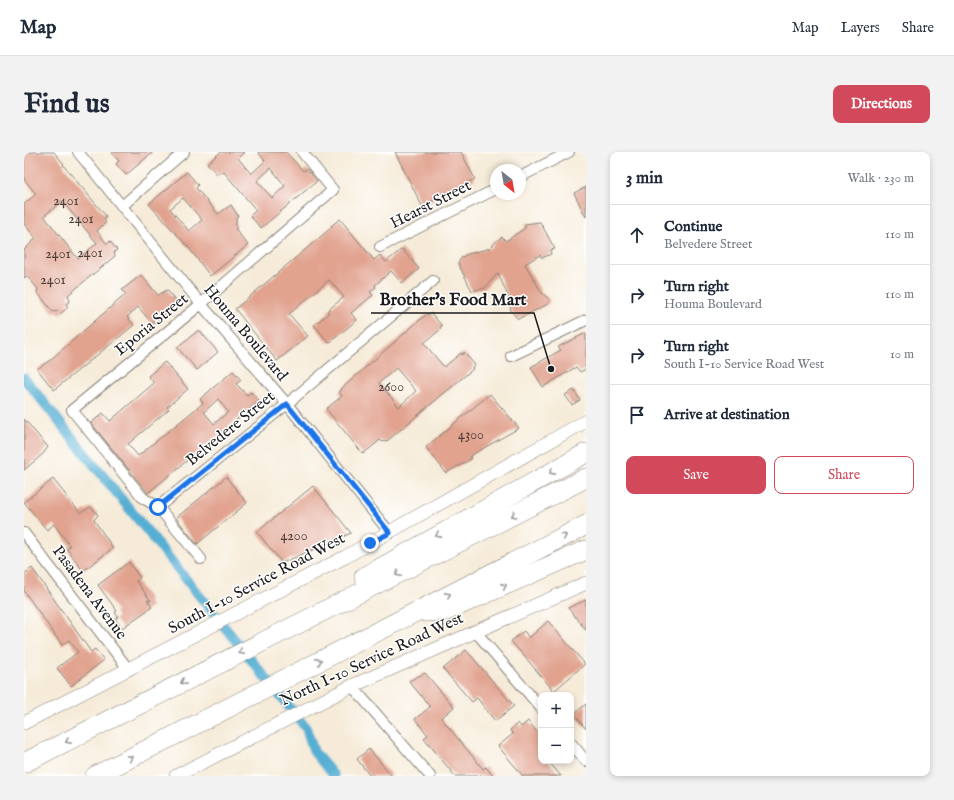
<!DOCTYPE html>
<html lang="en">
<head>
<meta charset="utf-8">
<style>
	:root { --surface:#fff; --page:#f2f2f3; --text:#1f2937; --muted:#747a83; --line:#e0e1e3; --accent:#d1495b }
	body { margin:0; font-family:"IM FELL English",serif; background:var(--page); color:var(--text) }
	.controls { position:absolute; right:12px; bottom:12px; display:grid; overflow:hidden; border-radius:8px; box-shadow:0 2px 6px #0003 }
	.controls button { width:36px; height:36px; display:grid; place-items:center; padding:0; border:0; border-bottom:1px solid var(--line); background:var(--surface); color:var(--text); font:20px sans-serif }
	.compass { position:absolute; left:466px; top:12px; width:36px; height:36px; border-radius:50%; background:var(--surface); box-shadow:0 2px 6px #0003; rotate:149deg }
	.stop { position:absolute; width:12px; height:12px; margin:-9px; border:3px solid #1a73e8; border-radius:50%; background:#fff }
	.stop.end { background:#1a73e8; border-color:#fff; box-shadow:0 1px 4px #0008 }
	.list { margin:0; padding:0; list-style:none }
	h2 { display:flex; justify-content:space-between; align-items:center; height:52px; margin:0; padding:0 16px; font-size:17px }
	h2 small { font-size:13px; font-weight:400; color:var(--muted) }
	.list li { display:grid; grid-template-columns:26px 1fr auto; gap:12px; align-items:center; box-sizing:border-box; height:60px; padding:0 16px; border-top:1px solid var(--line) }
	.list b { display:block; font-size:15px; white-space:nowrap }
	.list p { margin:0; font-size:13px; white-space:nowrap; color:var(--muted) }
	.list em { font-size:13px; font-style:normal; color:var(--muted) }
	.actions { display:flex; gap:8px; padding:12px 16px }
	.actions a { flex:1; padding:9px 0; border:1px solid var(--accent); border-radius:8px; text-align:center; font-size:14px; color:var(--accent) }
	.actions .main { background:var(--accent); color:#fff }
	.icon { flex:none; width:22px; height:22px; fill:none; stroke:currentColor; stroke-width:2; stroke-linecap:round; stroke-linejoin:round }
	.map { position:relative; flex:none; width:562px; height:624px; overflow:hidden; border-radius:8px }
	header { display:flex; align-items:center; gap:24px; box-sizing:border-box; height:56px; padding:0 20px; background:var(--surface); border-bottom:1px solid var(--line) }
	header strong { font-size:19px }
	nav { display:flex; gap:22px; margin-inline-start:auto; font-size:14px }
	.intro { display:flex; align-items:center; justify-content:space-between; box-sizing:border-box; height:96px; padding:0 24px }
	h1 { margin:0; font-size:28px }
	.button { padding:10px 18px; border-radius:8px; background:var(--accent); color:#fff; font-size:14px; font-weight:700 }
	main { display:flex; gap:24px; padding:0 24px }
	aside { flex:1; background:var(--surface); border-radius:8px; box-shadow:0 2px 6px #0003 }
	.map>svg:first-child { display:block }
	.lines { fill:none; stroke-linecap:round; stroke-linejoin:round }
	.canal { stroke:#56afd3; stroke-width:10 }
	.building { fill:#e1a28e; fill-rule:evenodd }
	.minor-casing { stroke:#89847a; stroke-width:12 }
	.tertiary-casing { stroke:#89847a; stroke-width:14 }
	.motorway-casing { stroke:#89847a; stroke-width:20 }
	.minor { stroke:#fff; stroke-width:10 }
	.tertiary { stroke:#fff; stroke-width:13 }
	.motorway { stroke:#fff; stroke-width:19 }
	.oneway { stroke:#999 }
	.route { stroke:#1a73e8; stroke-width:5 }
	.labels { text-anchor:middle; dominant-baseline:central; stroke-width:3; stroke-linejoin:round; paint-order:stroke }
	.number-label { font-size:14px; fill:#4d3e38 }
	.street-label { font-size:16px; fill:#1c1c1c; stroke:#fff }
	.leader { fill:none; stroke:#1c1c1c; stroke-width:1.5 }
	.callout-dot { fill:#1c1c1c; stroke:#fff; stroke-width:1.5 }
	.callout-label { font-size:17px; text-anchor:middle; font-weight:bold; fill:#1c1c1c; stroke:#fff; stroke-width:3; stroke-linejoin:round; paint-order:stroke }
</style>
</head>
<body>
<header>
<strong>Map</strong>
<nav><a>Map</a><a>Layers</a><a>Share</a></nav>
</header>
<div class="intro"><h1>Find us</h1><a class="button">Directions</a></div>
<main>
<div class="map">
<svg width="562" height="624" viewBox="0 0 562 624">
	<rect width="100%" height="100%" fill="#fff"/>
	<filter id="ink" filterUnits="userSpaceOnUse"><feTurbulence type="fractalNoise" baseFrequency=".025" numOctaves="2"/><feDisplacementMap in="SourceGraphic" scale="8" xChannelSelector="R" yChannelSelector="G"/><feConvolveMatrix kernelMatrix="1 2 1 2 8 2 1 2 1" color-interpolation-filters="sRGB"/></filter>
	<filter id="wash" filterUnits="userSpaceOnUse"><feTurbulence type="fractalNoise" baseFrequency=".012" numOctaves="4" result="noise"/><feDisplacementMap in="SourceGraphic" scale="16" xChannelSelector="R" yChannelSelector="G"/><feGaussianBlur stdDeviation="0.9" result="paint"/><feColorMatrix in="noise" values="0 0 0 0 0 0 0 0 0 0 0 0 0 0 0 0 0 1.4 0 .05"/><feComposite in="paint" operator="in"/></filter>
	<g filter="url(#wash)">
		<rect width="100%" height="100%" fill="#f6ebd8"/>
		<g class="lines">
			<!-- canal -->
			<polyline class="canal" points="0,226 282,576 290,600 310,624"/>
		</g>
		<g id="blocks">
			<!-- building -->
			<g class="building">
				<path d="M 0,0 L 30,0 L 40,12 L 39,13 L 82,64 L 80,68 L 82,70 L 73,79 L 83,92 L 86,89 L 93,98 L 90,100 L 91,104 L 44,143 L 46,149 L 42,152 L 44,155 L 36,162 L 33,159 L 29,160 L 13,140 L 14,137 L 3,124 L 0,126 L 0,98 L 12,86 L 0,72 L 0,52 L 12,42 L 0,27 ZM 38,49 L 73,91 L 54,107 L 20,64 Z"/>
				<polygon points="87,0 129,0 102,23 92,12 95,9"/>
				<path d="M 197,0 L 220,0 L 214,6 L 227,22 L 241,9 L 234,0 L 262,0 L 279,19 L 283,17 L 293,29 L 237,76 L 226,64 L 232,58 L 199,19 L 193,22 L 183,11 ZM 247,16 L 261,34 L 248,46 L 233,29 Z"/>
				<polygon points="371,0 437,0 451,27 398,54"/>
				<path d="M 163,20 L 174,33 L 172,36 L 194,62 L 207,53 L 214,64 L 212,65 L 212,78 L 224,93 L 186,124 L 165,96 L 125,52 ZM 159,46 L 178,68 L 165,79 L 146,57 Z"/>
				<polygon points="562,35 562,65 550,41"/>
				<polygon points="316,67 350,108 356,103 362,110 378,97 395,117 378,131 367,119 351,133 352,135 346,140 349,143 327,161 333,168 305,191 290,173 305,161 303,159 320,145 305,128 265,162 284,184 253,209 211,157 308,75 307,74"/>
				<polygon points="516,70 531,97 526,98 527,102 518,106 516,103 501,112 518,141 526,148 524,152 494,167 487,159 484,144 474,121 461,136 448,139 434,111 438,105 444,102 467,96 470,91 478,85 482,89 501,76 501,72"/>
				<polygon points="117,123 134,143 143,138 153,150 152,151 153,152 130,172 129,170 128,171 114,155 103,165 110,173 30,238 13,217 25,209 102,142 98,138"/>
				<path d="M 407,161 L 418,174 L 416,175 L 417,177 L 400,191 L 420,215 L 437,201 L 438,203 L 440,200 L 451,213 L 448,215 L 449,217 L 363,289 L 362,288 L 359,290 L 356,288 L 339,302 L 302,257 L 318,244 L 315,240 L 318,238 L 317,237 L 398,166 L 403,162 L 405,163 ZM 372,216 L 392,239 L 375,255 L 355,231 Z"/>
				<polygon points="175,178 194,200 173,218 153,195"/>
				<polygon points="562,181 562,217 556,220 552,215 519,235 507,215 537,198 534,195"/>
				<path d="M 141,210 L 164,237 L 143,255 L 145,257 L 104,292 L 114,304 L 179,251 L 176,247 L 209,219 L 217,228 L 212,232 L 223,243 L 227,240 L 235,249 L 124,341 L 67,271 L 79,261 L 86,269 L 130,231 L 124,224 ZM 194,247 L 204,260 L 190,272 L 180,260 Z"/>
				<polygon points="550,238 556,248 548,253 541,243"/>
				<polygon points="466,242 495,276 446,304 447,307 422,321 402,295"/>
				<polygon points="0,267 24,295 19,302 0,318"/>
				<polygon points="202,325 223,351 173,392 152,366"/>
				<polygon points="29,327 56,361 67,355 74,363 70,368 89,396 59,419 43,397 46,394 30,372 23,378 0,350"/>
				<polygon points="289,334 327,381 258,411 233,380"/>
				<polygon points="105,410 116,426 112,429 127,449 123,448 128,455 98,476 91,467 94,465 91,460 93,459 74,433"/>
				<polygon points="8,416 67,500 71,497 80,508 47,534 33,516 54,500 45,488 38,493 0,439 0,422"/>
				<polygon points="562,448 562,478 544,456"/>
				<polygon points="524,469 561,512 530,539 487,489 500,479 505,486"/>
				<polygon points="442,498 490,554 471,569 453,546 448,550 419,517"/>
				<polygon points="401,521 430,555 417,566 459,617 462,615 469,624 431,624 400,586 404,583 391,567 406,555 385,529"/>
				<polygon points="562,552 562,577 550,562"/>
				<polygon points="504,569 517,585 517,609 524,609 537,624 499,624 474,594 489,582 486,578 494,571 497,575"/>
				<polygon points="345,597 368,624 346,624 333,607"/>
			</g>
		</g>
	</g>
	<g filter="url(#ink)">
		<use href="#blocks" fill-opacity="0" stroke="#89847a" stroke-width="1"/>
		<g class="lines">
			<defs>
				<g id="minor">
					<polyline points="54,0 177,152 263,252 366,381"/>
					<polyline points="496,25 545,0"/>
					<polyline points="98,54 160,0"/>
					<polyline points="356,95 472,37"/>
					<polyline points="487,204 562,168"/>
					<polyline points="134,355 263,252 409,129"/>
					<polyline points="0,381 105,518"/>
					<polyline points="177,407 134,355 119,346 48,258 177,152 309,38 278,0"/>
					<polyline points="451,479 517,556"/>
					<polyline points="328,534 406,624"/>
					<polyline points="547,591 562,609"/>
				</g>
				<g id="tertiary">
					<polyline points="0,571 321,405 562,269"/>
					<polyline points="152,624 328,534 562,431"/>
				</g>
				<g id="motorway">
					<polyline points="340,425 562,301"/>
					<polyline points="401,460 422,459 562,398"/>
					<polyline points="0,611 562,326"/>
					<polyline points="71,624 562,373"/>
				</g>
			</defs>
			<!-- minor casing -->
			<use href="#minor" class="minor-casing"/>
			<!-- tertiary casing -->
			<use href="#tertiary" class="tertiary-casing"/>
			<!-- motorway casing -->
			<use href="#motorway" class="motorway-casing"/>
			<!-- minor -->
			<use href="#minor" class="minor"/>
			<!-- tertiary -->
			<use href="#tertiary" class="tertiary"/>
			<!-- motorway -->
			<use href="#motorway" class="motorway"/>
		</g>
		<!-- one-way arrows -->
		<defs><path id="oneway-chevron" d="M-2-3.5L2.5 0L-2 3.5" fill="none" stroke-width="1.6" stroke-linecap="round" stroke-linejoin="round"/></defs>
		<g class="oneway">
			<use href="#oneway-chevron" transform="translate(528 320) rotate(151)"/>
			<use href="#oneway-chevron" transform="translate(490 363) rotate(153)"/>
			<use href="#oneway-chevron" transform="translate(414 383) rotate(151)"/>
			<use href="#oneway-chevron" transform="translate(540 384) rotate(-27)"/>
			<use href="#oneway-chevron" transform="translate(374 422) rotate(153)"/>
			<use href="#oneway-chevron" transform="translate(480 434) rotate(-24)"/>
			<use href="#oneway-chevron" transform="translate(424 443) rotate(-28)"/>
			<use href="#oneway-chevron" transform="translate(217 500) rotate(153)"/>
			<use href="#oneway-chevron" transform="translate(295 509) rotate(-27)"/>
			<use href="#oneway-chevron" transform="translate(159 530) rotate(153)"/>
			<use href="#oneway-chevron" transform="translate(44 589) rotate(153)"/>
			<use href="#oneway-chevron" transform="translate(106 606) rotate(-27)"/>
		</g>
	</g>
	<g class="lines" filter="url(#ink)">
		<!-- route -->
		<polyline class="route" points="134,355 263,252 366,381 346,391"/>
	</g>
	<g class="labels">
		<!-- number labels -->
		<g class="number-label">
			<text x="42" y="49">2401</text>
			<text x="57" y="67">2401</text>
			<text x="66" y="101">2401</text>
			<text x="34" y="102">2401</text>
			<text x="29" y="128">2401</text>
			<text x="367" y="235">2600</text>
			<text x="447" y="283">4300</text>
			<text x="270" y="384">4200</text>
		</g>
		<!-- street labels -->
		<g class="street-label">
			<text transform="translate(407 53) rotate(-27)">Hearst Street</text>
			<text transform="translate(128 173) rotate(-39)">Eporia Street</text>
			<text transform="translate(221 181) rotate(50)">Houma Boulevard</text>
			<text transform="translate(207 277) rotate(-39)">Belvedere Street</text>
			<text transform="translate(233 432) rotate(-28)">South I-10 Service Road West</text>
			<text transform="translate(65 441) rotate(53)">Pasadena Avenue</text>
			<text transform="translate(348 508) rotate(-25)">North I-10 Service Road West</text>
		</g>
	</g>
	<!-- callouts -->
	<path class="leader" d="M527 217L510 161H347"/>
	<circle class="callout-dot" cx="527" cy="217" r="4"/>
	<g class="callout-label">
		<text x="429" y="153">Brother's Food Mart</text>
	</g>
</svg>
<div class="controls">
<button>+</button>
<button>−</button>
</div>
<svg class="compass" viewBox="-18 -18 36 36"><path d="M0-13l5 13h-10z" fill="#e53935"/><path d="M0 13l5-13h-10z" fill="#747a83"/></svg>
<div class="stop" style="left:134px;top:355px"></div>
<div class="stop end" style="left:346px;top:391px"></div>
</div>
<aside>
<h2>3 min<small>Walk · 230 m</small></h2>
<ul class="list">
<li><svg class="icon" aria-label="ahead" viewBox="0 0 24 24"><path d="M12 20V5M6 11l6-6 6 6"/></svg><div><b>Continue</b><p>Belvedere Street</p></div><em>110 m</em></li>
<li><svg class="icon" aria-label="right" viewBox="0 0 24 24"><path d="M7 20v-9h11M14 6l5 5-5 5"/></svg><div><b>Turn right</b><p>Houma Boulevard</p></div><em>110 m</em></li>
<li><svg class="icon" aria-label="right" viewBox="0 0 24 24"><path d="M7 20v-9h11M14 6l5 5-5 5"/></svg><div><b>Turn right</b><p>South I-10 Service Road West</p></div><em>10 m</em></li>
<li><svg class="icon" aria-label="arrive" viewBox="0 0 24 24"><path d="M6 21V4h12l-3 4 3 4H6"/></svg><div><b>Arrive at destination</b></div></li>
</ul>
<div class="actions"><a class="main">Save</a><a>Share</a></div>
</aside>
</main>
</body>
</html>
